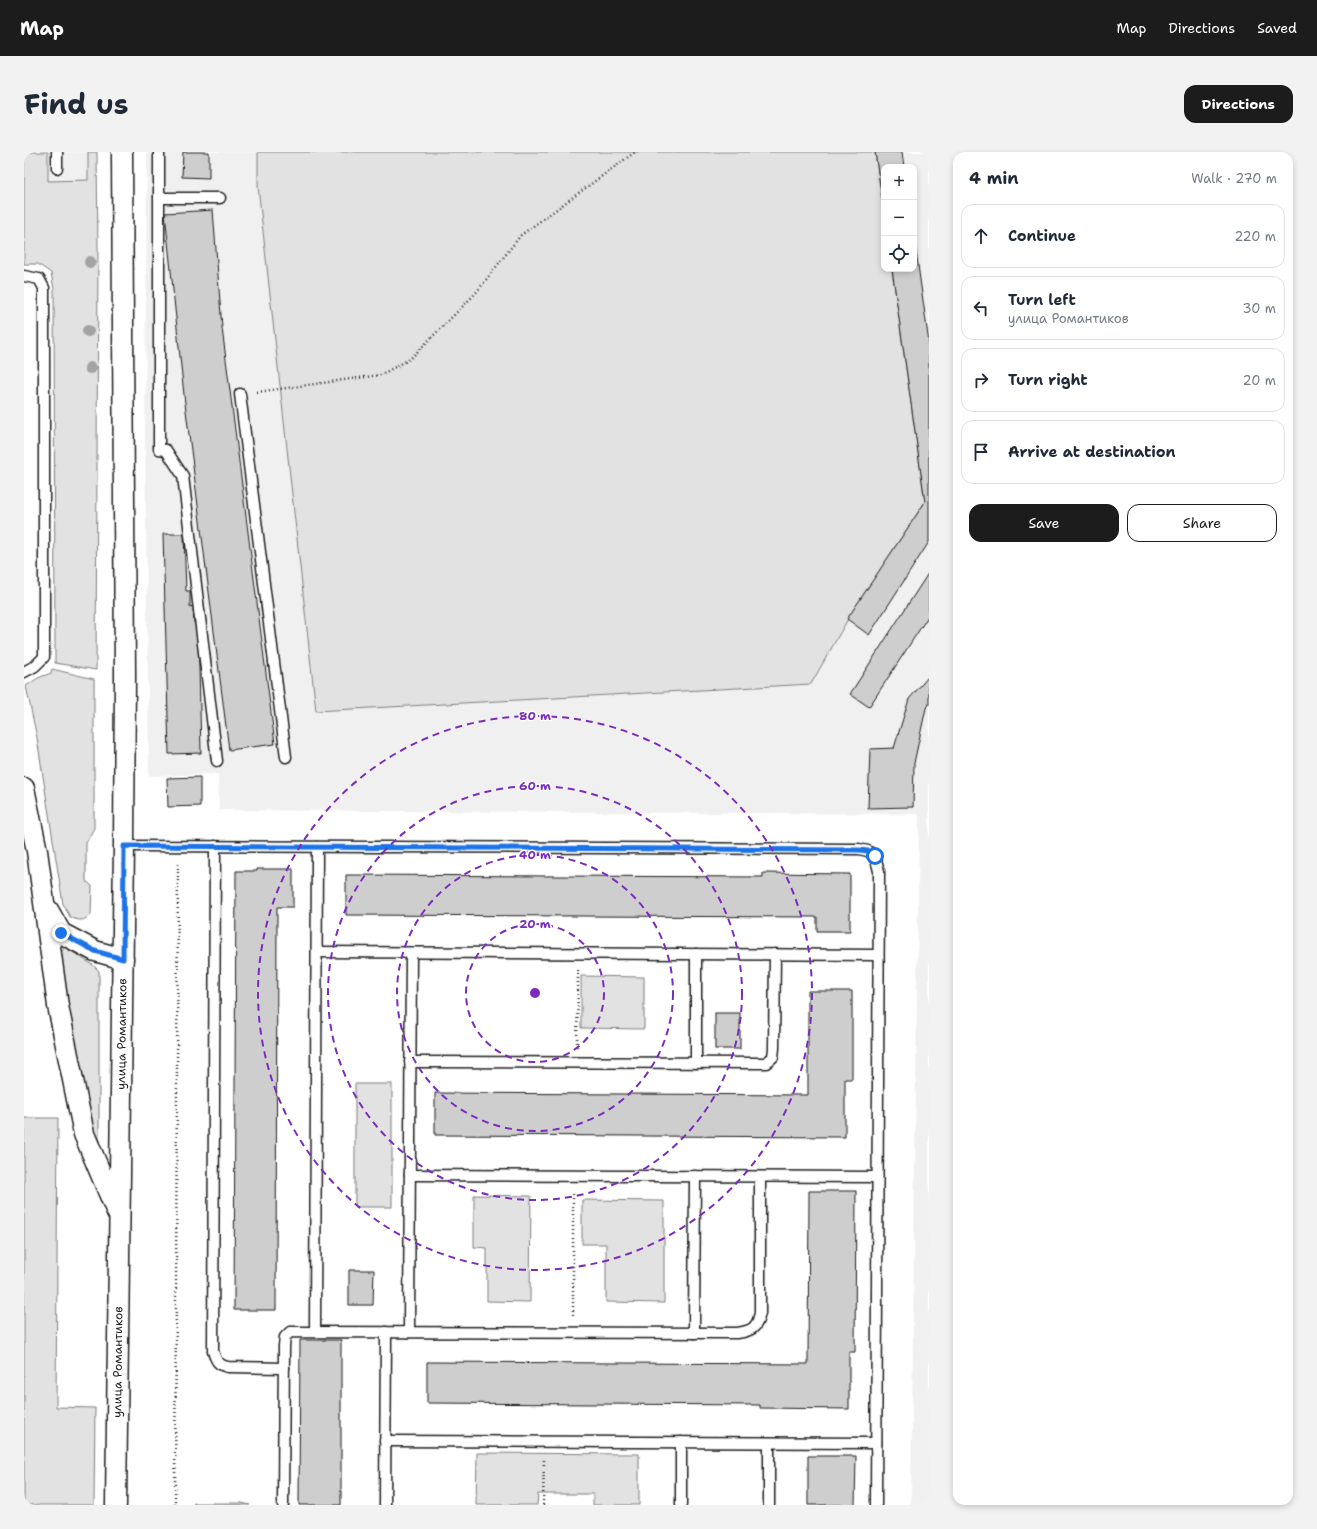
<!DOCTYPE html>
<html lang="en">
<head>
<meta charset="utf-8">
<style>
	:root { --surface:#fff; --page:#f2f2f3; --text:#1f2937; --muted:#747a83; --line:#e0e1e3; --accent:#1c1c1c }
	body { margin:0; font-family:"Shantell Sans",sans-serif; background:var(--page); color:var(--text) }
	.controls { position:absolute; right:12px; top:12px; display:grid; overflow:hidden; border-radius:8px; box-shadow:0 2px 6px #0003 }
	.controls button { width:36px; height:36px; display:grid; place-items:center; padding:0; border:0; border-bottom:1px solid var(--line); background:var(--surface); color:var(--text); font:20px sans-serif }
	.stop { position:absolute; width:12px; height:12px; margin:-9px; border:3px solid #1a73e8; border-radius:50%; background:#fff }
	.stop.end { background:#1a73e8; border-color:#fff; box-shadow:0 1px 4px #0008 }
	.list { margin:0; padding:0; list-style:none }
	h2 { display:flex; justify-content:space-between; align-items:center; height:52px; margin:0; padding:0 16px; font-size:17px }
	h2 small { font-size:13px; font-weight:400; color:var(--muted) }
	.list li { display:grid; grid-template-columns:26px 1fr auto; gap:12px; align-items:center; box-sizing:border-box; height:64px; margin:0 8px 8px; padding:0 8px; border:1px solid var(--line); border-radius:12px }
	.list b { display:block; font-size:15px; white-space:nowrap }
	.list p { margin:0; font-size:13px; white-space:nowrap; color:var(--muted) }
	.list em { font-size:13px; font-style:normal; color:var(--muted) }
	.actions { display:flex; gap:8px; padding:12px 16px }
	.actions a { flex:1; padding:9px 0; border:1px solid var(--accent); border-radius:12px; text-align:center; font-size:14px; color:var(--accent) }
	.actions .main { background:var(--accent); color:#fff }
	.icon { flex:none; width:22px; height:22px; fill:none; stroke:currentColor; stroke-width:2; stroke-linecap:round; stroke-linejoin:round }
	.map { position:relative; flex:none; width:905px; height:1353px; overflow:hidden; border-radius:12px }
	header { display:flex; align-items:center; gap:24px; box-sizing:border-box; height:56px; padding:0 20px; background:var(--accent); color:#fff }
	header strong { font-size:19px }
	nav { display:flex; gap:22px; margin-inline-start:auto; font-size:14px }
	.intro { display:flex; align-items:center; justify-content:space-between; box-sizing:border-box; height:96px; padding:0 24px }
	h1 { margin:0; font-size:28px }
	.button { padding:10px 18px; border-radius:12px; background:var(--accent); color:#fff; font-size:14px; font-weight:700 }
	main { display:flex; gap:24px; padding:0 24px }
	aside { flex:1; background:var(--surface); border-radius:12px; box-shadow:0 2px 6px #0003 }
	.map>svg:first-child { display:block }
	.built { fill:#f0f0f0 }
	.green { fill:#e2e2e2; stroke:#7f7f7f }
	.building { fill:#cecece; stroke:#1c1c1c }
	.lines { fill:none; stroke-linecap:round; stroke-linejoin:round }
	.lane-casing { stroke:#1c1c1c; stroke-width:13 }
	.street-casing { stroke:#1c1c1c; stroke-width:23 }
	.path { stroke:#1c1c1c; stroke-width:2.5; stroke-dasharray:1 3; stroke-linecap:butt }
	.lane { stroke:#fff; stroke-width:10 }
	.street { stroke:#fff; stroke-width:20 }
	.tree { fill:#a3a3a3 }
	.route { stroke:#1a73e8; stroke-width:5 }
	.ring { fill:none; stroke:#7b2cbf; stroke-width:2; stroke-dasharray:7 5 }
	.labels { text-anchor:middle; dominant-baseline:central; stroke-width:3; stroke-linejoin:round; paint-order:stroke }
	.street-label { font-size:12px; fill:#1c1c1c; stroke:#fff }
	.centre { fill:#7b2cbf; stroke:#fff; stroke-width:2 }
	.ring-label { font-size:12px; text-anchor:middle; font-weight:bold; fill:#7b2cbf; stroke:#fff; stroke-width:3; stroke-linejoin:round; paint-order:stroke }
</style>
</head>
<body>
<header>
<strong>Map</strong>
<nav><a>Map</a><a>Directions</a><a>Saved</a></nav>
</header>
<div class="intro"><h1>Find us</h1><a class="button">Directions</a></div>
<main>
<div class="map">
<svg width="905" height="1353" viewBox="0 0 905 1353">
	<rect width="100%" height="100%" fill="#fff"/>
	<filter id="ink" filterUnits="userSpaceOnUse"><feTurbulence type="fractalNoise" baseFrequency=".025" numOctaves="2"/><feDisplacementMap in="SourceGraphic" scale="8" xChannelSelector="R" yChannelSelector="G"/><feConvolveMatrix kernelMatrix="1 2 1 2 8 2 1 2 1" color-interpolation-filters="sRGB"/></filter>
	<g filter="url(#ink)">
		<!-- built -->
		<g class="built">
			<polygon points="0,0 64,0 63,94"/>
			<polygon points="123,0 234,0 234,34 787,532 824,467 890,117 890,15 860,15 860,60 851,0 905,0 905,1353 887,1353 895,662 195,658 194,622 125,624 121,290"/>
		</g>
		<!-- green -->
		<g class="green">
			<polygon points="0,0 24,0 24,29 64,28 64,0 73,0 74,99 72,518 31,511 30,137 27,121 14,112 0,112"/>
			<polygon points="234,0 851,0 860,60 860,117 868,117 901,350 824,467 787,532 292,559 234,34"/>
			<path d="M 28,517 L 70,527 L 70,676 L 62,691 L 62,729 L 68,734 L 67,762 C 60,770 55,769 46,765 L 39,752 L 13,586 L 2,534 L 14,526 L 27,521 Z"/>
			<polygon points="41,795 69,813 75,819 75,990 69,977 32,807"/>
			<polygon points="557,824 620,825 620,877 557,876"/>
			<rect x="331" y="932" width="37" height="123"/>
			<polygon points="0,966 34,966 32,1255 71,1256 70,1353 0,1353"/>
			<polygon points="450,1043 507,1044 506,1150 463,1149 463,1096 450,1095"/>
			<polygon points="558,1048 640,1049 640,1151 582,1150 582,1092 558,1092"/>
			<polygon points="453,1301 615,1302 615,1353 569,1353 569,1342 514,1342 513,1353 452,1353"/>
			<polygon points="170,1351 218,1351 226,1353 169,1353"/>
		</g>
		<!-- building -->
		<g class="building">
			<polygon points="159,0 185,0 185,26 158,25"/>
			<polygon points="851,0 878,0 880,15 860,15 860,60"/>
			<polygon points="189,58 198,176 251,592 205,598 160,243 141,61"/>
			<polygon points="890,85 905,191 905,390 845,483 823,467 901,350 868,117 890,117"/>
			<polygon points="139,382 160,382 162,439 166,439 166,455 169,454 170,471 174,471 177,601 145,602"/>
			<polygon points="905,420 905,463 845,555 826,542"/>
			<polygon points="905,524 905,553 902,556 890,611 889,655 844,656 846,597 870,596 885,547"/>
			<polygon points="176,625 176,654 144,655 143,626"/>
			<polygon points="233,717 269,717 269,755 253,755 252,1158 210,1158 212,719 233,719"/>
			<polygon points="739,721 826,722 826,779 793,779 793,765 322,763 322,723 739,725"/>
			<polygon points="784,839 828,839 828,927 821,927 821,985 411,983 411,941 784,943"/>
			<rect x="691" y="861" width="25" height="36"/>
			<polygon points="785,1039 832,1039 831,1200 825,1200 825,1257 736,1256 736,1253 403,1251 403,1210 784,1212"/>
			<polygon points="325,1118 350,1118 349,1153 325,1153"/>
			<polygon points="276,1188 317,1188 317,1353 275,1353"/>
			<polygon points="784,1304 832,1304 831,1353 784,1353"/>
		</g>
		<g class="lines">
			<defs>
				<g id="lane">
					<polyline points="33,0 33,16"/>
					<polyline points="135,0 135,297 142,298 159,324 193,609"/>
					<polyline points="136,46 196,46"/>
					<polyline points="0,124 15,127 20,136 20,505 11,514 0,520"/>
					<polyline points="216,242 262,605"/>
					<polyline points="100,694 835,697 844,699 851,704 855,719 852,1353"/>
					<path d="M 191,694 L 189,1199 C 192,1209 194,1213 204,1215 L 260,1216"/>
					<polyline points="293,800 854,803"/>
					<polyline points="386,910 742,911 749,905 750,896 751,802"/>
					<polyline points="672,911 672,802"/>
					<polyline points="386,1023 853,1025"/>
					<polyline points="291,1179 293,695"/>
					<polyline points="385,1180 387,801"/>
					<polyline points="670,1181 671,1024"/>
					<polyline points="361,1289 852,1291"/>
					<path d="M 259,1353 L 260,1194 L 261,1185 L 266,1180 L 713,1181 C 728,1179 733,1176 736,1161 L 736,1025"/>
					<polyline points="361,1353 362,1180"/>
					<polyline points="657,1353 657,1290"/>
					<polyline points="745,1353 745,1291"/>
				</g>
				<g id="street">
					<polyline points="0,636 13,699 34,854 60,982 93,1060"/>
					<polyline points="24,758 37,781 71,799 99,807"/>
					<path id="s1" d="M 92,1353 L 100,694 L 101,524 L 98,0"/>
				</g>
			</defs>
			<!-- lane casing -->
			<use href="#lane" class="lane-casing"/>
			<!-- street casing -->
			<use href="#street" class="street-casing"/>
			<!-- path -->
			<g class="path">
				<polyline points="233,240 356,223 386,207 451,142 497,83 611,0"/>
				<polyline points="553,895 554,818"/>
				<polyline points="549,1163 549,1040"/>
				<polyline points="151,1353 154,712"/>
				<polyline points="519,1353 520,1306"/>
			</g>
			<!-- lane -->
			<use href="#lane" class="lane"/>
			<!-- street -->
			<use href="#street" class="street"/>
		</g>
		<!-- trees -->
		<g class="tree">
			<circle cx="66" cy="110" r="6"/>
			<circle cx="64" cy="179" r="6"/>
			<circle cx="66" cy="216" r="6"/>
		</g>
	</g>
	<g class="lines" filter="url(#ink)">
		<!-- route -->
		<polyline class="route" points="37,781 71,799 99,807 100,694 835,698 844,699 851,704"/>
	</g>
	<!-- distance rings -->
	<g class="ring">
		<circle cx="511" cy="841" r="69"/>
		<circle cx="511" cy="841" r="138"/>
		<circle cx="511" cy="841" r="207"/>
		<circle cx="511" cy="841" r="277"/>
	</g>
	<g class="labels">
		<!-- street labels -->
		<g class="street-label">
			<text stroke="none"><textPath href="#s1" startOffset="471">улица Романтиков</textPath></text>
			<text stroke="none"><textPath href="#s1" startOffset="143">улица Романтиков</textPath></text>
		</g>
	</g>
	<circle cx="511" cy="841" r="6" class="centre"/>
	<g class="ring-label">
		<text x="511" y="568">80 m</text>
		<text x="511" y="638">60 m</text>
		<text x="511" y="707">40 m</text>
		<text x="511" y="776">20 m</text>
	</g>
</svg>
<div class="controls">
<button>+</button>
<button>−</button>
<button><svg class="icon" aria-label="locate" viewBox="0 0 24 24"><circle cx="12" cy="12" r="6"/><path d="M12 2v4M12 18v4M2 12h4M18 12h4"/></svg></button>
</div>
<div class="stop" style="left:851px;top:704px"></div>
<div class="stop end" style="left:37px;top:781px"></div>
</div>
<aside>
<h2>4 min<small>Walk · 270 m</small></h2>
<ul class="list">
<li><svg class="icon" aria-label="ahead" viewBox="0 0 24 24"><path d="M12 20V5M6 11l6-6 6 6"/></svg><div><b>Continue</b></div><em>220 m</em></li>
<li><svg class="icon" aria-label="left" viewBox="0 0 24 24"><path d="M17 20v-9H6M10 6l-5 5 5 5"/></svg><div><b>Turn left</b><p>улица Романтиков</p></div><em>30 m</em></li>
<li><svg class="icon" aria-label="right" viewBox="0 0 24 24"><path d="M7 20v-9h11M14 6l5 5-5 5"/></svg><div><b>Turn right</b></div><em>20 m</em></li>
<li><svg class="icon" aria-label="arrive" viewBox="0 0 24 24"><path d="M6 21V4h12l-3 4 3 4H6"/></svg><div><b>Arrive at destination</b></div></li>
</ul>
<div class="actions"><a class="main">Save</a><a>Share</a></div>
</aside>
</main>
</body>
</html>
